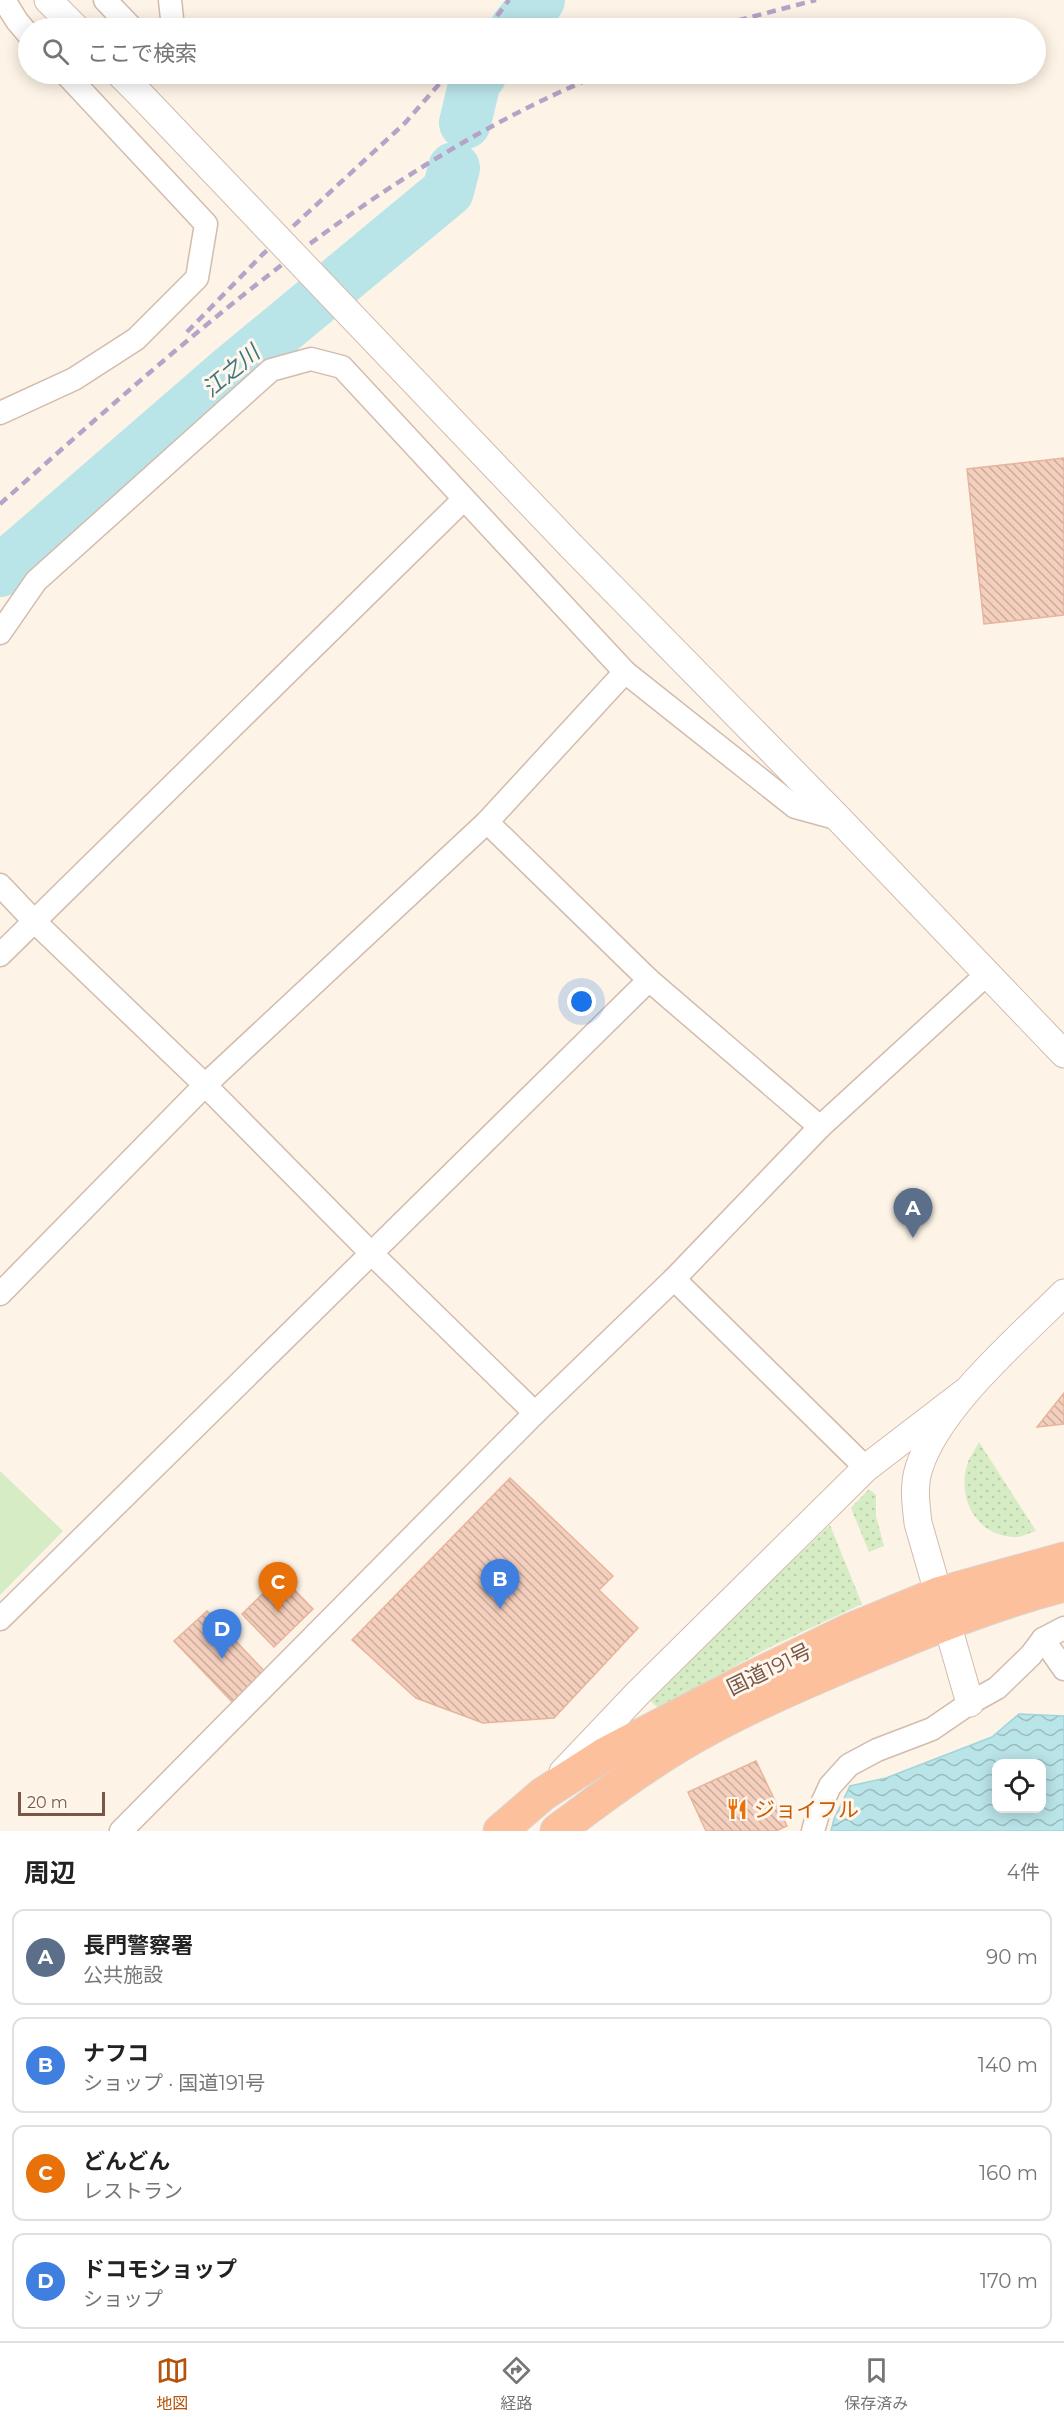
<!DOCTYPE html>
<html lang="ja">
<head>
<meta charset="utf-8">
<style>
	:root { --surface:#fff; --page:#f6f6f6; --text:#222; --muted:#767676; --line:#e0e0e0; --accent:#b45309 }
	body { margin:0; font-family:Montserrat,"Noto Sans JP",sans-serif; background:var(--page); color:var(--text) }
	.controls { position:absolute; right:18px; bottom:18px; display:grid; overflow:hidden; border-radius:12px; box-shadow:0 3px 15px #0003 }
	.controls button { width:54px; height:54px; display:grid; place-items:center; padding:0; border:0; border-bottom:2px solid var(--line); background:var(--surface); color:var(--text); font:30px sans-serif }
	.scale { position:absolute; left:18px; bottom:15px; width:87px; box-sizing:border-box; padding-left:6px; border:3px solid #785749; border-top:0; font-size:16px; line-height:21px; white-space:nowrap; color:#785749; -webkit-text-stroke:4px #fff7ee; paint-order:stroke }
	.you { position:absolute; left:582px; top:1002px; width:21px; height:21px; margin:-15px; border:4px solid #fff; border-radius:50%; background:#1a73e8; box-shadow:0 0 0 9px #1a73e833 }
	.badge { display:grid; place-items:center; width:39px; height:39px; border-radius:50%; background:var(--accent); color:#fff; font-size:20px; font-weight:700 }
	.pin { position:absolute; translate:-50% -50px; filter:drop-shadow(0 2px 3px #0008) }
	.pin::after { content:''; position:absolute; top:32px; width:21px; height:18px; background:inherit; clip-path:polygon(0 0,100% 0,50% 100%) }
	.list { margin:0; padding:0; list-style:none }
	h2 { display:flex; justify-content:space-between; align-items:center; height:78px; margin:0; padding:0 24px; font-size:26px }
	h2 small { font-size:20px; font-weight:400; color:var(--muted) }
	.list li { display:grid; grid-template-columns:39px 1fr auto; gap:18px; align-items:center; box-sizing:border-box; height:96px; margin:0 12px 12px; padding:0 12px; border:2px solid var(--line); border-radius:12px }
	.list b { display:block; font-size:22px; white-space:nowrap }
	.list p { margin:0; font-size:20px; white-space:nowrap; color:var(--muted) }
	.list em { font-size:20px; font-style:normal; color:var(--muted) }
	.icon { flex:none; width:33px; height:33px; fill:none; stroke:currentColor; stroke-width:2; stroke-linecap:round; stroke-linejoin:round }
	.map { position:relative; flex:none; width:1064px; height:1831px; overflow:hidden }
	.search { position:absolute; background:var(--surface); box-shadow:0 3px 15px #0003; left:18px; right:18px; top:18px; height:66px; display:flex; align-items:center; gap:15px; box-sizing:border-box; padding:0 21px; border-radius:33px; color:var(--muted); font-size:22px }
	.sheet { height:510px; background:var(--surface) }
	nav { display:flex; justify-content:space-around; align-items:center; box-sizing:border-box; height:84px; border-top:2px solid var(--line); background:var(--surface); font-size:16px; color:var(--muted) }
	nav a { display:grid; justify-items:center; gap:3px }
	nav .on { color:var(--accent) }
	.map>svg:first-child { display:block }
	.grass { fill:url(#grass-dots) }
	.park { fill:#d6ecc4 }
	.water { fill:url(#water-waves); stroke:#9fd5db; stroke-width:1.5; fill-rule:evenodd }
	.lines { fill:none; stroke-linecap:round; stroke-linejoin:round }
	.river { stroke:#b9e4e8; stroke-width:52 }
	.building { fill:url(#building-back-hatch); stroke:#e8b49c; stroke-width:1.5 }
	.minor-casing { stroke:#d2bcae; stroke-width:25 }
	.tertiary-casing { stroke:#d2bcae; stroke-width:29 }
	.trunk-casing { stroke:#dcd3d0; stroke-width:35 }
	.minor { stroke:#fff; stroke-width:22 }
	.tertiary { stroke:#fff; stroke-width:27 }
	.trunk { stroke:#fcc19c; stroke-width:33 }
	.rail { stroke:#b5a3c8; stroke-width:4.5; stroke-dasharray:9 6; stroke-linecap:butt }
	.tertiary-bridge-casing { stroke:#d2bcae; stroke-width:29; stroke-linecap:butt }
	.tertiary-bridge { stroke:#fff; stroke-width:27 }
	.labels { text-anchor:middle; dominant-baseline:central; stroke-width:6; stroke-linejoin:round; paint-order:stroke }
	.street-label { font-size:21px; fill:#785749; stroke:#fff7ee }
	.food-label { font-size:21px; fill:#c56008; stroke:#fff7ee; text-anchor:start }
	.water-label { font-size:22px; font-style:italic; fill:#3c777e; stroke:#fff7ee }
</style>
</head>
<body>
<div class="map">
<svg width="1064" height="1831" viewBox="0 0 1064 1831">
	<defs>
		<pattern id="grass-dots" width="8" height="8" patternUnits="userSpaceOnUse" patternTransform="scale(1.5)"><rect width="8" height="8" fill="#d6ecc4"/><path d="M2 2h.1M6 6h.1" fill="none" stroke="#bca" stroke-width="1.8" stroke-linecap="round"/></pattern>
		<pattern id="water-waves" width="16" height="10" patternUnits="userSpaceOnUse" patternTransform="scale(1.5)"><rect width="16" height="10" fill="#b9e4e8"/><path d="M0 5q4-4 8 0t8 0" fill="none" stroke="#9bbcbe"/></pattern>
		<pattern id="building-back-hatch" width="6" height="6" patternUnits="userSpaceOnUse" patternTransform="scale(1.5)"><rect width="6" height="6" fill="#f4cfbd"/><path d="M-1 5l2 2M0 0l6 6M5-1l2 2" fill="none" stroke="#caab9c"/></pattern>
	</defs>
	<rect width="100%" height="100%" fill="#fdf3e6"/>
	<!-- grass -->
	<g class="grass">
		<path d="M 979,1442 L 1036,1531 C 1029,1533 1020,1538 1013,1537 C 975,1535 956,1496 968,1462 C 970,1456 976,1449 979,1442 Z"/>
		<polygon points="869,1489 876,1495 876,1516 884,1546 869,1552 851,1508"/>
		<polygon points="830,1525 862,1604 768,1648 658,1708 649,1699"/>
	</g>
	<!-- park -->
	<polygon class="park" points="0,1471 63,1531 0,1595"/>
	<!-- water -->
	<path class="water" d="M 1019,1714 L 1064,1716 L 1064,1831 L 831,1831 L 834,1819 L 850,1786 L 886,1778 L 992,1737 ZM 996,1764 L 1042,1764 L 1042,1808 L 996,1808 Z"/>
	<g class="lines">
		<!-- river -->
		<g class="river">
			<polyline points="516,28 539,0"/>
			<polyline points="465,123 475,81 481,74"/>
			<polyline points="0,571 231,371 448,191 454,168"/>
		</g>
	</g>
	<!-- building -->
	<g class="building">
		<polygon points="1064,458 1064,615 984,624 967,469"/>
		<polygon points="1064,1393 1064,1424 1037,1427"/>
		<polygon points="510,1478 613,1576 599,1590 638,1628 554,1718 483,1723 416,1698 352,1640"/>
		<polygon points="281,1576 313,1609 274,1647 242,1614"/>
		<polygon points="207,1611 269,1676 236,1706 174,1641"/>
		<polygon points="756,1761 787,1826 776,1831 706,1831 688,1792"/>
	</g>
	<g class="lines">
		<defs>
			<g id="minor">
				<polyline points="4,0 17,21 28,34"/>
				<polyline points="105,0 132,28"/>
				<polyline points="170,0 173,28"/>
				<polyline points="0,413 74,379 136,339 197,278 206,224 66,74"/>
				<polyline points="0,633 36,581 271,370 311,359 342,367 625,672 795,807 839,819"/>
				<polyline points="487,822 649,980 820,1127"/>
				<polyline points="0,885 35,922 205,1085 370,1252 535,1413"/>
				<polyline points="0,955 463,500"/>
				<polyline points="674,1279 820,1127 987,974"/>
				<polyline points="0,1294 205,1085 487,822 625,672"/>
				<polyline points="0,1619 649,980"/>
				<polyline points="1043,1639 1064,1669"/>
				<polyline points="121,1831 535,1413 674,1279 866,1468"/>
				<polyline points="813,1831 819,1810 830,1786 849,1765 877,1750 932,1729 970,1703 997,1688 1031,1655 1043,1639 1064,1628"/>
			</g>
			<g id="tertiary">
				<polyline points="48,0 76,28"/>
				<polyline points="120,74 138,92"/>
				<polyline points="571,546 839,819 1064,1054"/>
				<path d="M 970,1703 L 918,1523 C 916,1505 913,1486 919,1468 C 938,1407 1018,1339 1064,1293"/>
				<polyline points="563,1772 639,1692 866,1468 965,1392"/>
			</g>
			<g id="trunk">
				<polyline points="500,1831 543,1794 607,1753 741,1683 848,1631 938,1594 1064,1559"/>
				<path d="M 557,1831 C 597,1801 637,1771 680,1745 C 732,1714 787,1690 843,1666 C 916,1635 987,1605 1064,1585"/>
			</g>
		</defs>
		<!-- minor casing -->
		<use href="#minor" class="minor-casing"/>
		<!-- tertiary casing -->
		<use href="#tertiary" class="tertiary-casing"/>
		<!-- trunk casing -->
		<use href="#trunk" class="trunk-casing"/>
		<!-- minor -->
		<use href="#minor" class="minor"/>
		<!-- tertiary -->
		<use href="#tertiary" class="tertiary"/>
		<!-- trunk -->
		<use href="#trunk" class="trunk"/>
		<!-- rail -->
		<g class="rail">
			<polyline points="488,28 509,0"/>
			<polyline points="709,28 816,0"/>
			<polyline points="187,332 263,254 405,123 448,74"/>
			<path d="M 0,504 C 184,341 372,169 601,74"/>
		</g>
		<defs>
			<polyline id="tertiary-bridge" points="138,92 571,546"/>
		</defs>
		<!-- tertiary-bridge casing -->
		<use href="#tertiary-bridge" class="tertiary-bridge-casing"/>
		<!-- tertiary-bridge -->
		<use href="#tertiary-bridge" class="tertiary-bridge"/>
	</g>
	<!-- icons -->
	<defs>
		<symbol id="restaurant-bare" viewBox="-9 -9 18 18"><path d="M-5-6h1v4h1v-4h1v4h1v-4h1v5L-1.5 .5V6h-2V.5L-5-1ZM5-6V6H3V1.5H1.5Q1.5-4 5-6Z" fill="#e8710a" stroke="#fff7ee" stroke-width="2.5" paint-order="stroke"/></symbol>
	</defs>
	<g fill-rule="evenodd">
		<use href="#restaurant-bare" x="722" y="1794" width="30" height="30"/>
	</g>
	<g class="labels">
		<!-- street labels -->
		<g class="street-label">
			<text transform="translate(769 1669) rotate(-26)">国道191号</text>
		</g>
		<!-- food labels -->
		<g class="food-label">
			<text x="754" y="1809">ジョイフル</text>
		</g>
		<!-- water labels -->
		<g class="water-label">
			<text transform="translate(231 371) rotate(-40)">江之川</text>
		</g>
	</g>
</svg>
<div class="controls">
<button><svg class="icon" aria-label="locate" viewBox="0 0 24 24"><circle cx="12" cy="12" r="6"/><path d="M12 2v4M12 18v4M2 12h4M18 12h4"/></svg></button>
</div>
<div class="scale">20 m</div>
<div class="you"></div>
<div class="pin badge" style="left:913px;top:1238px;background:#5c6f8a">A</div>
<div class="pin badge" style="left:500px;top:1609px;background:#3f7fe0">B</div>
<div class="pin badge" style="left:278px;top:1612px;background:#e8710a">C</div>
<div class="pin badge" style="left:222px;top:1659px;background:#3f7fe0">D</div>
<div class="search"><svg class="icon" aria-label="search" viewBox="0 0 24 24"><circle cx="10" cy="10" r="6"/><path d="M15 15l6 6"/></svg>ここで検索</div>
</div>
<section class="sheet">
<h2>周辺<small>4件</small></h2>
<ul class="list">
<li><span class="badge" style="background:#5c6f8a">A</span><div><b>長門警察署</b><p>公共施設</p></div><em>90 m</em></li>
<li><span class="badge" style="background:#3f7fe0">B</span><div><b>ナフコ</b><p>ショップ · 国道191号</p></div><em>140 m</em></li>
<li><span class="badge" style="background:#e8710a">C</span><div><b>どんどん</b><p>レストラン</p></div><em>160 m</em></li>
<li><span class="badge" style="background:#3f7fe0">D</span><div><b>ドコモショップ</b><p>ショップ</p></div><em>170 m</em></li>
</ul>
</section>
<nav>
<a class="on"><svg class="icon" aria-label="map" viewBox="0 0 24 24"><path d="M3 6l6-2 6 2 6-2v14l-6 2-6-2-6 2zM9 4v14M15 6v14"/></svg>地図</a>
<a><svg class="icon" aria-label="directions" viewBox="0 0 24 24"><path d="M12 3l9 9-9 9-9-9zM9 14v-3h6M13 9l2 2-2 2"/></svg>経路</a>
<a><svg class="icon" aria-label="saved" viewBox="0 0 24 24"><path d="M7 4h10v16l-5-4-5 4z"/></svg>保存済み</a>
</nav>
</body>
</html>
